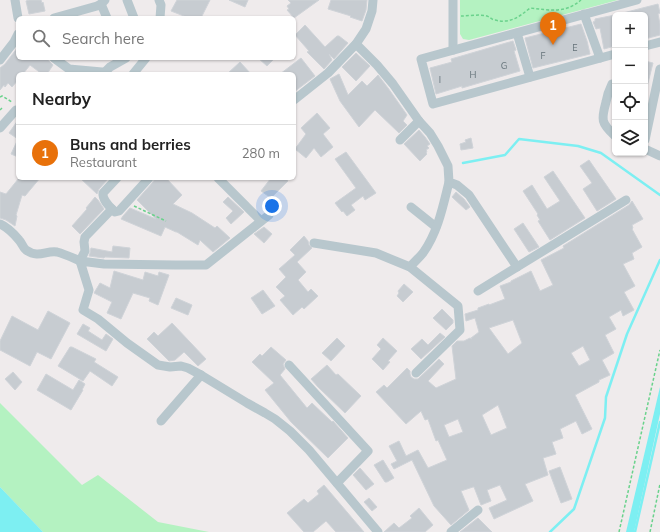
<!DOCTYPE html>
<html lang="en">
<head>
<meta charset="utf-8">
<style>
	:root { --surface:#fff; --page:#f2f2f2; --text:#222; --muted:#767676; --line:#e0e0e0; --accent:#0f766e }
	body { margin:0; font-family:Mulish,sans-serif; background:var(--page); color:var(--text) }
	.controls { position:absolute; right:12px; top:12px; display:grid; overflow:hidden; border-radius:6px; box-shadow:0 1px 3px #0004 }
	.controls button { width:36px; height:36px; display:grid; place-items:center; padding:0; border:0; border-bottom:1px solid var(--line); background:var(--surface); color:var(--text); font:20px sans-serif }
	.you { position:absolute; left:272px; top:206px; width:14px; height:14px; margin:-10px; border:3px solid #fff; border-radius:50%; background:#1a73e8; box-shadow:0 0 0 6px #1a73e833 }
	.badge { display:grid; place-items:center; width:26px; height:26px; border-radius:50%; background:var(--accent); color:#fff; font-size:13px; font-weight:700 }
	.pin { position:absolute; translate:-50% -33px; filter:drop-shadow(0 1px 2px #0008) }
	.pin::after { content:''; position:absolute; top:21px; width:14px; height:12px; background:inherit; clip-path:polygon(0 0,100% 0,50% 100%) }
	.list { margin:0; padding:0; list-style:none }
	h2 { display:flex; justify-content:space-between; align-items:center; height:52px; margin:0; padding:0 16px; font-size:17px }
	h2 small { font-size:13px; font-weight:400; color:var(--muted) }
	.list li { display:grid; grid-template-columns:26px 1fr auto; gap:12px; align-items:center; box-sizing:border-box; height:56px; padding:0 16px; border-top:1px solid var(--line) }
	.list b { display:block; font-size:15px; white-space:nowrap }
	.list p { margin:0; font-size:13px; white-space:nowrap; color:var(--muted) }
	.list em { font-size:13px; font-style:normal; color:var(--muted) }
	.icon { flex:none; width:22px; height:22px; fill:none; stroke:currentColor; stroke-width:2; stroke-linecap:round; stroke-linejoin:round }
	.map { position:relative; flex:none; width:660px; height:532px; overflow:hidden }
	.search { position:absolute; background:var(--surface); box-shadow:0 1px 3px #0004; left:16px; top:16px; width:280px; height:44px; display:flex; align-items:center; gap:10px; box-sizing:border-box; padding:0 14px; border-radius:6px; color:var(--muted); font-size:15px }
	.panel { position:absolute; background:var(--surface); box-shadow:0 1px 3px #0004; left:16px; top:72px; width:280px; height:108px; border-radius:6px }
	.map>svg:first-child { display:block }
	.green { fill:#b4f2c1 }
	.water { fill:#7deff2 }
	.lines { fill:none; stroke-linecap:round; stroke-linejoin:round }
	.stream { stroke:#7deff2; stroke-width:2.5 }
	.building { fill:#c7ccd1; stroke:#cfd3d8; fill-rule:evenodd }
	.path { stroke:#6ad28c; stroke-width:1.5; stroke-dasharray:3 2; stroke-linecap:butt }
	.minor { stroke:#b8c7cd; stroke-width:9 }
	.labels { text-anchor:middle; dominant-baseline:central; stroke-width:3; stroke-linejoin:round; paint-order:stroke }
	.number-label { font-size:9px; fill:#637178 }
</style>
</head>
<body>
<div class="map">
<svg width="660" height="532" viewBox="0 0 660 532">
	<rect width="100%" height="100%" fill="#efebec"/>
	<!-- green -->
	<g class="green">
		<polygon points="460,0 618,0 469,40 463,39 460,34"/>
		<polygon points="0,403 82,485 98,475 158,522 209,532 43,532 0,487"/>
	</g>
	<!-- water -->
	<g class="water">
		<polygon points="660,387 660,414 634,532 626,532"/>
		<polygon points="0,487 43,532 0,532"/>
	</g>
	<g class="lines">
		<!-- stream -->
		<g class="stream">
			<polyline points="463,163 505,155 519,139 578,146 601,153 660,195"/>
			<polyline points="550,532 574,509 605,418 606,397 627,334 660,260"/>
			<polyline points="635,532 660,422"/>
		</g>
	</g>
	<!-- building -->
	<g class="building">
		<polygon points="29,0 41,0 42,3 43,2 45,11 29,14 26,1"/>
		<polygon points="177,0 210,0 201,18 189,18 171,11"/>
		<polygon points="229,0 248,0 245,7"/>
		<polygon points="288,0 319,0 294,18 287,10 289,9 287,6 291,3"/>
		<polygon points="331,0 367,0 366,10 362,21 350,17 351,16 328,9"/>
		<polygon points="658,4 660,13 658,14 660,24 660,35 645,39 645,15 623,15 623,13"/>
		<polygon points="615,15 615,46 604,49 600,28 596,29 593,22 595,21 595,19"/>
		<polygon points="581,24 587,41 590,54 533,68 525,38"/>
		<polygon points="305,25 325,47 337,36 339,36 348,43 334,59 329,54 332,60 324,69 307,52 309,51 295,35"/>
		<polygon points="513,41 516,50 514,51 520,71 462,88 462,86 436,94 430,68 452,62 451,59"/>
		<polygon points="18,47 18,58 48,58 49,61 53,65 47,74 42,74 30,65 23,74 18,74 18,80 12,87 8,83 5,87 4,85 0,90 0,68 5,64"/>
		<polygon points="356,53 370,66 356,81 342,67"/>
		<polygon points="258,58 275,58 267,66"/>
		<polygon points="301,58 315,76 294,92 294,74 280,74"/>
		<polygon points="645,61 653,63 647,87 645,86"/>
		<polygon points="240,62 251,74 227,74"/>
		<polygon points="339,74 348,95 362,81 367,86 378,75 388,88 407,115 403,121 407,125 399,133 375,110 359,127 340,101 330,79"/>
		<polygon points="317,113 330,128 323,134 333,147 321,157 314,148 306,158 295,149 306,134 301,128"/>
		<polygon points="18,120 18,157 11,154 18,139 9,133"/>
		<polygon points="419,130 425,137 430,144 427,146 429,148 426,150 427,151 426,153 427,154 420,161 404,144"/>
		<polygon points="471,138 473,148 461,150 460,144 466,142 465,140"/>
		<polygon points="346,152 376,193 365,200 363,196 351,205 355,210 347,216 343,211 342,212 335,203 356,188 335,159"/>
		<polygon points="589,160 616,199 597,211 583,189 592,183 580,166"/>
		<polygon points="553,171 585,218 550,240 538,221 540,220 537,215 538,214 523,191 532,185 547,209 560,201 544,177"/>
		<polygon points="19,178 40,178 25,196 22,195 16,215 17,216 15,226 6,220 0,218 0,192 6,194"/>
		<polygon points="80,178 109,178 99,189 97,194"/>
		<polygon points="155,178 166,178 182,195 173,204 192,213 215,228 217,226 230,238 213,252 200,240 198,245 177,232 176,232 165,227 161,236 121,219 123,216 130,208 156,219 137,200 153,182"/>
		<polygon points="271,178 285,178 288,181 271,198 261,191"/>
		<polygon points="456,192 464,199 470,207 466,210 452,197"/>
		<polygon points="95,197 98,200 104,209 80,234 72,226 87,209 86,208"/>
		<polygon points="228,197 244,212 231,224 226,218 233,211 223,202"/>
		<path d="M 632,201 L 643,219 L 632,225 L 633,228 L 632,229 L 642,247 L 632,253 L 634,259 L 623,264 L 635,286 L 624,292 L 634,310 L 623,316 L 621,310 L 609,317 L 616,329 L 605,335 L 614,353 L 602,360 L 610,375 L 599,380 L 599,382 L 575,395 L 592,429 L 582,434 L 576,421 L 560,429 L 563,438 L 552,442 L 556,454 L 543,458 L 548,475 L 525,484 L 533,501 L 494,519 L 489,508 L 507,500 L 500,485 L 487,490 L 491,501 L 481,505 L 474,487 L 473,487 L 461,491 L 469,510 L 451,525 L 434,506 L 412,460 L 394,469 L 391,464 L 397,461 L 389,446 L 399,441 L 406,456 L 418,450 L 428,468 L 447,460 L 438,440 L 436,441 L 428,419 L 425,420 L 421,411 L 406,424 L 376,392 L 384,385 L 387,388 L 407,368 L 410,371 L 410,374 L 411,377 L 414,379 L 418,379 L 439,359 L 444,364 L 428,381 L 436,388 L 456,379 L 452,346 L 457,341 L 464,341 L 470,338 L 472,339 L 471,338 L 479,332 L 475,318 L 466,321 L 465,314 L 478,310 L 478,308 L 489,304 L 489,305 L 505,299 L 500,286 L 511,282 L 511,281 L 531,271 L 540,291 L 553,285 L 541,260 L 564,248 L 563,246 L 629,205 ZM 513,320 L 522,343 L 508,354 L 489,328 ZM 583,346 L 590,360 L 579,366 L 571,353 ZM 498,405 L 507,428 L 491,435 L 482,415 ZM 458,419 L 463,432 L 449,437 L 444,425 Z"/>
		<polygon points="523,223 539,247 529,252 514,229"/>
		<polygon points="264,227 272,234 264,243 254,234"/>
		<polygon points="304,236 308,241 309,245 312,248 297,262 306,272 298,280 308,292 311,289 318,296 304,309 302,307 293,315 280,300 285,296 276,287 286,277 279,269 295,255 290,250"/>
		<polygon points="113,246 130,248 129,258 105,257 104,258 89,256 90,253 91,248 112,252"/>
		<polygon points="114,271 143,280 145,272 158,276 159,272 169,275 158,305 149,301 150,298 133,293 121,319 107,313 112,302 94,293 100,283 110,288"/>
		<polygon points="404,284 413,292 403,302 397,296 399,293 398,291"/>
		<polygon points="263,290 275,306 262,314 251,298"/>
		<polygon points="176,298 192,305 188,315 171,308"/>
		<polygon points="442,309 453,320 453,323 446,330 433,318"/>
		<polygon points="48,311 70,323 51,359 37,352 30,366 0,350 0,341 12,316 38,330"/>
		<polygon points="172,323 206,359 198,366 184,352 175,360 169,361 147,339 154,332 158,336"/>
		<polygon points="83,324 90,328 88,331 102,340 106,334 113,339 106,351 77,334"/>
		<polygon points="440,333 445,337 421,359 411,349 422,339 428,345"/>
		<polygon points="337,338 345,346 331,361 322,353"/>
		<polygon points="383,338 397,351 388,361 390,362 383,370 372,359 381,349 377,345"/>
		<polygon points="70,347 72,347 96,359 94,362 118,377 112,386 90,371 83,381 58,366"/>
		<polygon points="271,347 286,360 283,364 285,369 280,375 307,408 312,403 332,422 333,421 348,438 328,458 291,422 265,390 274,383 252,362 260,354 262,356"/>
		<polygon points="327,365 336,375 338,374 361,396 345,413 318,387 311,379"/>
		<polygon points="13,372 22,382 15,390 5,379"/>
		<polygon points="46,374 73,390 79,380 85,384 82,390 83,390 71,410 37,390"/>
		<polygon points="383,460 394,478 387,482 385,482 374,465"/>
		<polygon points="560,467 572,499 561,503 549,471"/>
		<polygon points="360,468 374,484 366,490 353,475"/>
		<polygon points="324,485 364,532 336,532 326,521 313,532 304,532 287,513 304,499 308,503 319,494 317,491"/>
		<polygon points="369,498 377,507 372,511 364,502"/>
		<polygon points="419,508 433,525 425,532 384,532 394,523 399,528 412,518 410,516"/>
		<polygon points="478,518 492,532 460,532"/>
	</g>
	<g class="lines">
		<!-- path -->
		<g class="path">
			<path d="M 461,16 C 469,16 479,14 487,16 C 490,17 492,20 495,20 C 510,24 519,17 530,8 C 549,10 565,14 581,0"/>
			<polyline points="0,97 2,96 12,102"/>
			<polyline points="0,110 2,108"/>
			<polyline points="134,206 166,221"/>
			<polyline points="619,532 660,350"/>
			<polyline points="650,532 660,484"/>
		</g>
		<!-- minor -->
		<g class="minor">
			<polyline points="15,0 18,18"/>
			<polyline points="127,0 134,18"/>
			<polyline points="159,0 161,5 160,18"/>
			<polyline points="101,4 107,18"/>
			<polyline points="584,14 600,58"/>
			<polyline points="54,18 97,6 101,4 105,0"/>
			<polyline points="517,33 530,77"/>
			<polyline points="356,44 377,65 393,84 419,121 430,133 438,146 448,166 449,182 457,185 469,195 517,267"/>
			<polyline points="645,46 660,42"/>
			<polyline points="453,50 453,0"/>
			<polyline points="615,54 433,104 421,59 637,0"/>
			<polyline points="54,58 69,69 102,72 107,74"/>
			<polyline points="0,60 14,42 18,34"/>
			<polyline points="105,72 110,67 126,58"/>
			<polyline points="133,74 146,58"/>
			<path d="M 612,84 C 609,90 607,96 606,102 C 601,120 601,123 615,136"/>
			<polyline points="294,100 328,73 356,44 366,29 372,11 373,0"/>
			<polyline points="0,128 16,110"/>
			<polyline points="400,140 419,121"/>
			<polyline points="645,140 660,69"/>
			<polyline points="645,149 660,156"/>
			<path d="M 117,178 L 103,193 C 102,200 110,207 115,212 L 119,211 L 149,178"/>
			<polyline points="218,178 261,221"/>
			<polyline points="411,207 436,227"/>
			<path d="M 0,224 C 7,227 14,234 19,240 C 22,243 23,248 26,250 C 39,259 46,250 57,252 C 65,254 73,258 80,261 L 85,251 L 84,242 L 85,237 L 112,209"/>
			<polyline points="314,243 376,253 410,267 458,306 460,330 416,373"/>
			<path d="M 410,267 C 414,262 419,258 423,253 C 438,232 443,206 449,182"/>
			<polyline points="478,291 626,200"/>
			<polyline points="289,365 368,451 337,483"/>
			<polyline points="201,375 188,368 181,366 170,367 158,365 127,343 98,319 83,310 89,290 80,261 104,264 175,265 206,265 269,215"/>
			<polyline points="161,421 201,375 247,403 265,413 275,419 290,431 309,450 378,532"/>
			<polyline points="451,532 478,510"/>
		</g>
	</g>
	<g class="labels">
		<!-- number labels -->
		<g class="number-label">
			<text x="575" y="47">E</text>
			<text x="543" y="55">F</text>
			<text x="504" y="65">G</text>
			<text x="473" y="74">H</text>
			<text x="440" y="79">I</text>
		</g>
	</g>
</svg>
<div class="controls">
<button>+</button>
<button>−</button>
<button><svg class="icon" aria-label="locate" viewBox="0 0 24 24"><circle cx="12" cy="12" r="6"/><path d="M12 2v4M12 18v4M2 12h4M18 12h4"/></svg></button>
<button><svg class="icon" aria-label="layers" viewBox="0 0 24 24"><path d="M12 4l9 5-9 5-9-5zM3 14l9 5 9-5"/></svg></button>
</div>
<div class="you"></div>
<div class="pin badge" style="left:553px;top:45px;background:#e8710a">1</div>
<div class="search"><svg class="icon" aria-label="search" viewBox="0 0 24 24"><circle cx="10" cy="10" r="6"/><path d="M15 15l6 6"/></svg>Search here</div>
<section class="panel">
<h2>Nearby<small></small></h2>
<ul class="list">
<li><span class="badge" style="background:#e8710a">1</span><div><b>Buns and berries</b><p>Restaurant</p></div><em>280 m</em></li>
</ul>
</section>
</div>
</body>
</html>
